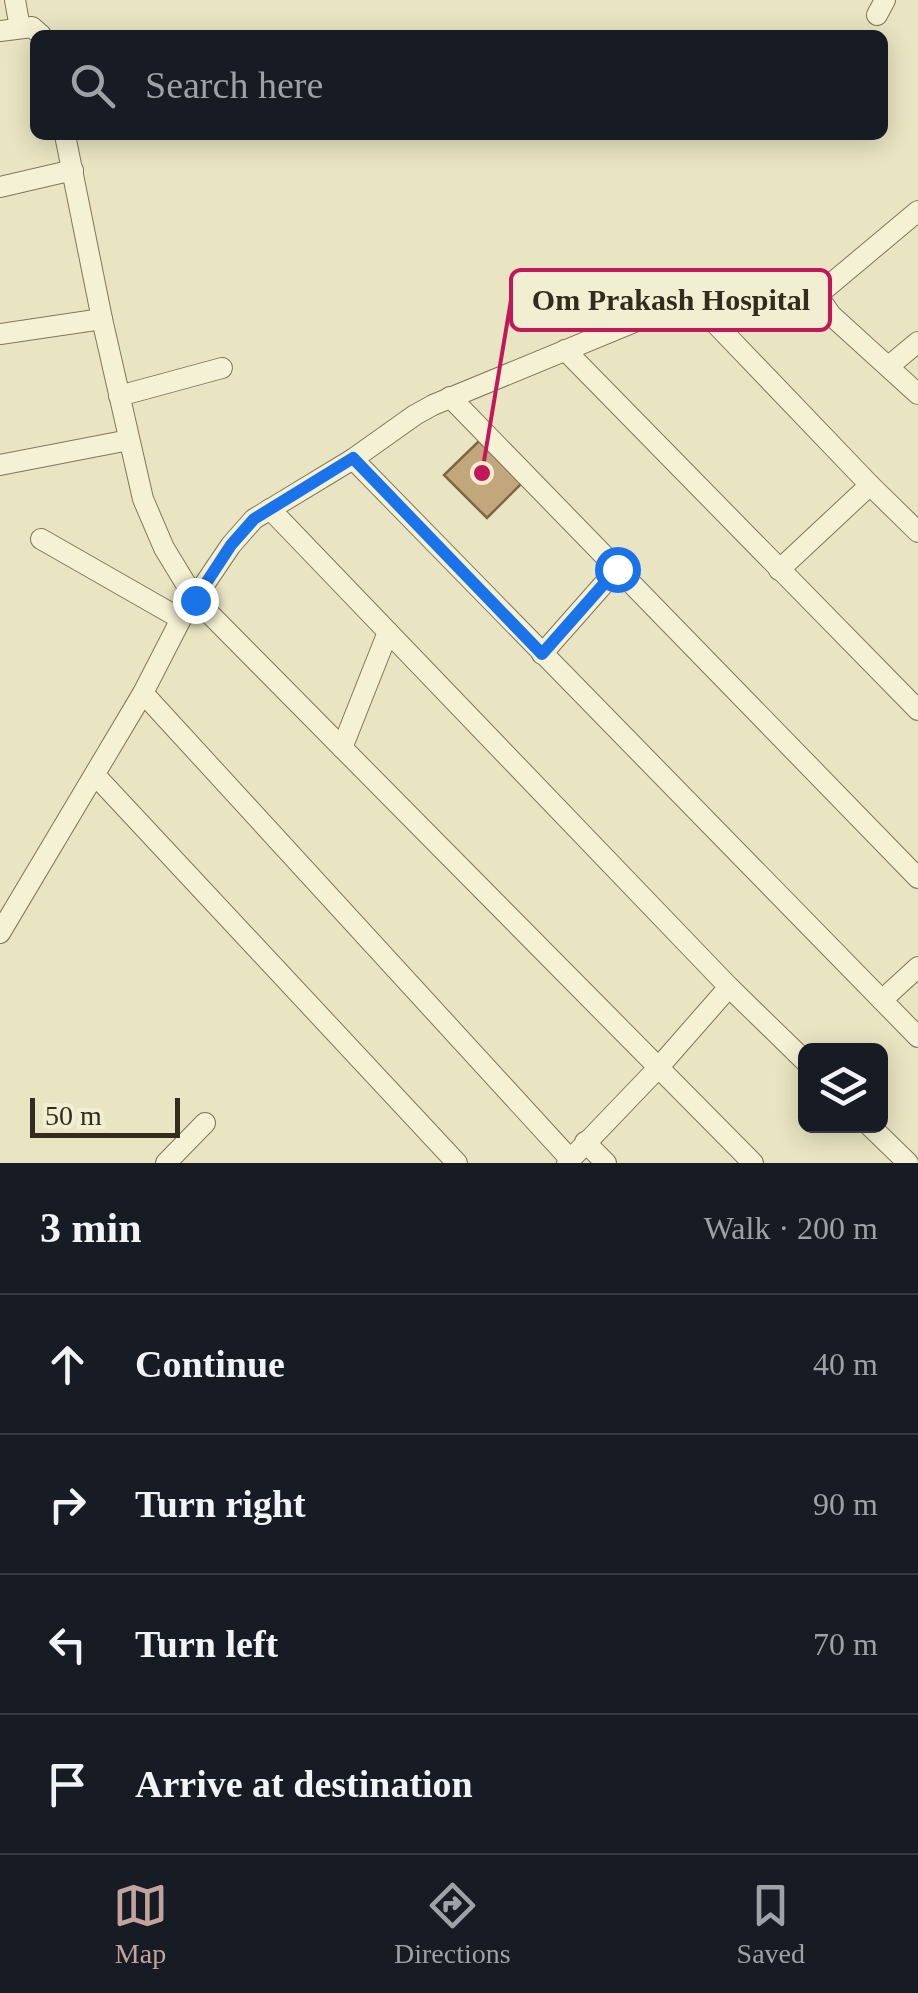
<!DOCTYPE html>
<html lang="en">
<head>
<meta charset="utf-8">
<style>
	:root { --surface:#171b24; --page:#242831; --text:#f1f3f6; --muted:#9ea1a6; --line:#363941; --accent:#c2a39e }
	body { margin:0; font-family:Georgia,serif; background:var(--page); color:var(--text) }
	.controls { position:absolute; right:30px; bottom:30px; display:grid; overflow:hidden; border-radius:15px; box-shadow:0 5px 25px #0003 }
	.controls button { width:90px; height:90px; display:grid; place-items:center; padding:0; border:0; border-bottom:2px solid var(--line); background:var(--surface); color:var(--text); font:50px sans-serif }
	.scale { position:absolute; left:30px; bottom:25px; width:150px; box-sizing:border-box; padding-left:10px; border:5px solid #322b1e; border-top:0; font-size:28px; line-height:35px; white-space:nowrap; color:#322b1e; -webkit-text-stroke:8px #f1eed1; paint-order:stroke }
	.stop { position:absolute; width:30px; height:30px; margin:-22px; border:8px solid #1a73e8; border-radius:50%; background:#fff }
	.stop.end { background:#1a73e8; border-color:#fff; box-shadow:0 2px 10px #0008 }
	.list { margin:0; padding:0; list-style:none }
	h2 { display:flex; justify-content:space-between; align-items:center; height:130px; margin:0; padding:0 40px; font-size:42px }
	h2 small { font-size:32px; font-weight:400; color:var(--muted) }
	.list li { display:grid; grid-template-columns:65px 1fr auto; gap:30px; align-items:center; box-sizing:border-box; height:140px; padding:0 40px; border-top:2px solid var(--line) }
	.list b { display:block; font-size:38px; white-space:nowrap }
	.list em { font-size:32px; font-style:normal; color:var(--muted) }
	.icon { flex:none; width:55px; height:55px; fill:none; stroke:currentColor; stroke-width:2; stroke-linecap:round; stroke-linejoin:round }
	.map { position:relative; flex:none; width:918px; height:1163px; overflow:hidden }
	.search { position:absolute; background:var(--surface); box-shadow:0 5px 25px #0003; left:30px; right:30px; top:30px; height:110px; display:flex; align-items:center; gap:25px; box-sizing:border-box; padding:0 35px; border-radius:15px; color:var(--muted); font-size:38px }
	.sheet { height:690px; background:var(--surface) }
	nav { display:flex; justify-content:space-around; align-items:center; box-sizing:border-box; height:140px; border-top:2px solid var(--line); background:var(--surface); font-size:28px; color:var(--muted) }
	nav a { display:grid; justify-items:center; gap:5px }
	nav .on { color:var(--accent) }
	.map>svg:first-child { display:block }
	.building { fill:#c3a77c; stroke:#7d6644; stroke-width:2.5 }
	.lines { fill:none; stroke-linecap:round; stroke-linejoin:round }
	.minor-casing { stroke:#81765b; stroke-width:22 }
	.minor { stroke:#f5f1d4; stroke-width:20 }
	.route { stroke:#1a73e8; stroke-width:12 }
	.leader { fill:none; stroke:#c2185b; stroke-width:4 }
	.callout-dot { fill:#c2185b; stroke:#f1eed1; stroke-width:4 }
	.callout { fill:#f1eed1; stroke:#c2185b; stroke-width:4 }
	.callout-label { font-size:30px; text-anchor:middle; font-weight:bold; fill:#322b1e }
</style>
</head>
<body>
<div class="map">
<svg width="918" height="1163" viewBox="0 0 918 1163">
	<rect width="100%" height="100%" fill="#e9e5c2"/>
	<!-- building -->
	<polygon class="building" points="479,441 522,483 487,518 444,475"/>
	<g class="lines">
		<defs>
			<g id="minor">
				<polyline points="15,0 20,28"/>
				<polyline points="877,15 885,0"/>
				<polyline points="0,31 32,27 41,35"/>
				<polyline points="65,135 102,319 143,499 164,548 195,599 753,1163"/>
				<polyline points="0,187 73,170"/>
				<polyline points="918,211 820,293 822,302 831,315 918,394"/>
				<polyline points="0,334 102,319"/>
				<polyline points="565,350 918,710"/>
				<polyline points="889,366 918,342"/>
				<polyline points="119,396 222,368"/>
				<polyline points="450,397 918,878"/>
				<polyline points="353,459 918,1037"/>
				<polyline points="0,465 129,440"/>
				<polyline points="270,509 729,987 806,1062"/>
				<polyline points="41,539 181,619"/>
				<polyline points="779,570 870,485"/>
				<polyline points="542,654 617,569"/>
				<polyline points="143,693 570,1159"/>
				<polyline points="342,748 388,632"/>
				<polyline points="95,775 457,1163"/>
				<path d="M 0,933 L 143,693 L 181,619 L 231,545 L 254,519 L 353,459 L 415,415 L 433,405 L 656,313 C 678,306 690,304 710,318 L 870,485 L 918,532"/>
				<polyline points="882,1000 918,967"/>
				<polyline points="870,1126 908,1163"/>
				<polyline points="585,1142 606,1163"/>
				<polyline points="166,1163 205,1123"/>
				<polyline points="567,1163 658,1068 729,987"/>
			</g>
		</defs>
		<!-- minor casing -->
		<use href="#minor" class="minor-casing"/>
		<!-- minor -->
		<use href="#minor" class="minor"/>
	</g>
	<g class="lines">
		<!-- route -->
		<polyline class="route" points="195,600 231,545 254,519 353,458 542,654 617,569"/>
	</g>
	<!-- callouts -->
	<path class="leader" d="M482 473L511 300"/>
	<circle class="callout-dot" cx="482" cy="473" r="10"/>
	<rect class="callout" x="511" y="270" width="319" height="60" rx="10"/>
	<g class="callout-label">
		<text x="671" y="310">Om Prakash Hospital</text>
	</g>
</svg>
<div class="controls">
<button><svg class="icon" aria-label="layers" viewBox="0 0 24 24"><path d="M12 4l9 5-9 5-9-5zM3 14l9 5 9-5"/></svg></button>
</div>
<div class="scale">50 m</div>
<div class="stop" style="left:617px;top:569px"></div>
<div class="stop end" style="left:195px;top:600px"></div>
<div class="search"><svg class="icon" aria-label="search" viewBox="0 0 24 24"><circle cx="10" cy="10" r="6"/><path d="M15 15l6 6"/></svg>Search here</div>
</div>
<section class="sheet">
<h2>3 min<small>Walk · 200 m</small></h2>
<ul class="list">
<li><svg class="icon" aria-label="ahead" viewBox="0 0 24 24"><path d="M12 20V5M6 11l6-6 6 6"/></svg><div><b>Continue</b></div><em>40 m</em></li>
<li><svg class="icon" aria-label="right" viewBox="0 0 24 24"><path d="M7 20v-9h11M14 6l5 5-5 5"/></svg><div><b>Turn right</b></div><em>90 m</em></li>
<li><svg class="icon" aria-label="left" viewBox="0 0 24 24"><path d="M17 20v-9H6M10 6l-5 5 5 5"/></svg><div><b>Turn left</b></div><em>70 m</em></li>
<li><svg class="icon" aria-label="arrive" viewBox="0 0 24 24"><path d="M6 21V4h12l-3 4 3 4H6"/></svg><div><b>Arrive at destination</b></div></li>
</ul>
</section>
<nav>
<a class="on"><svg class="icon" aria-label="map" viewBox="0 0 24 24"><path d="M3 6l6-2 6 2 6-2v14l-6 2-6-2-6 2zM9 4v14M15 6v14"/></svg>Map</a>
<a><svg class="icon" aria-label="directions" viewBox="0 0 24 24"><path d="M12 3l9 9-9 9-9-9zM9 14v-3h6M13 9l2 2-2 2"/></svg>Directions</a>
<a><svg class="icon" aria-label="saved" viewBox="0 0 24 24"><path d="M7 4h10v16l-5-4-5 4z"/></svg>Saved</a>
</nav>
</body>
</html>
